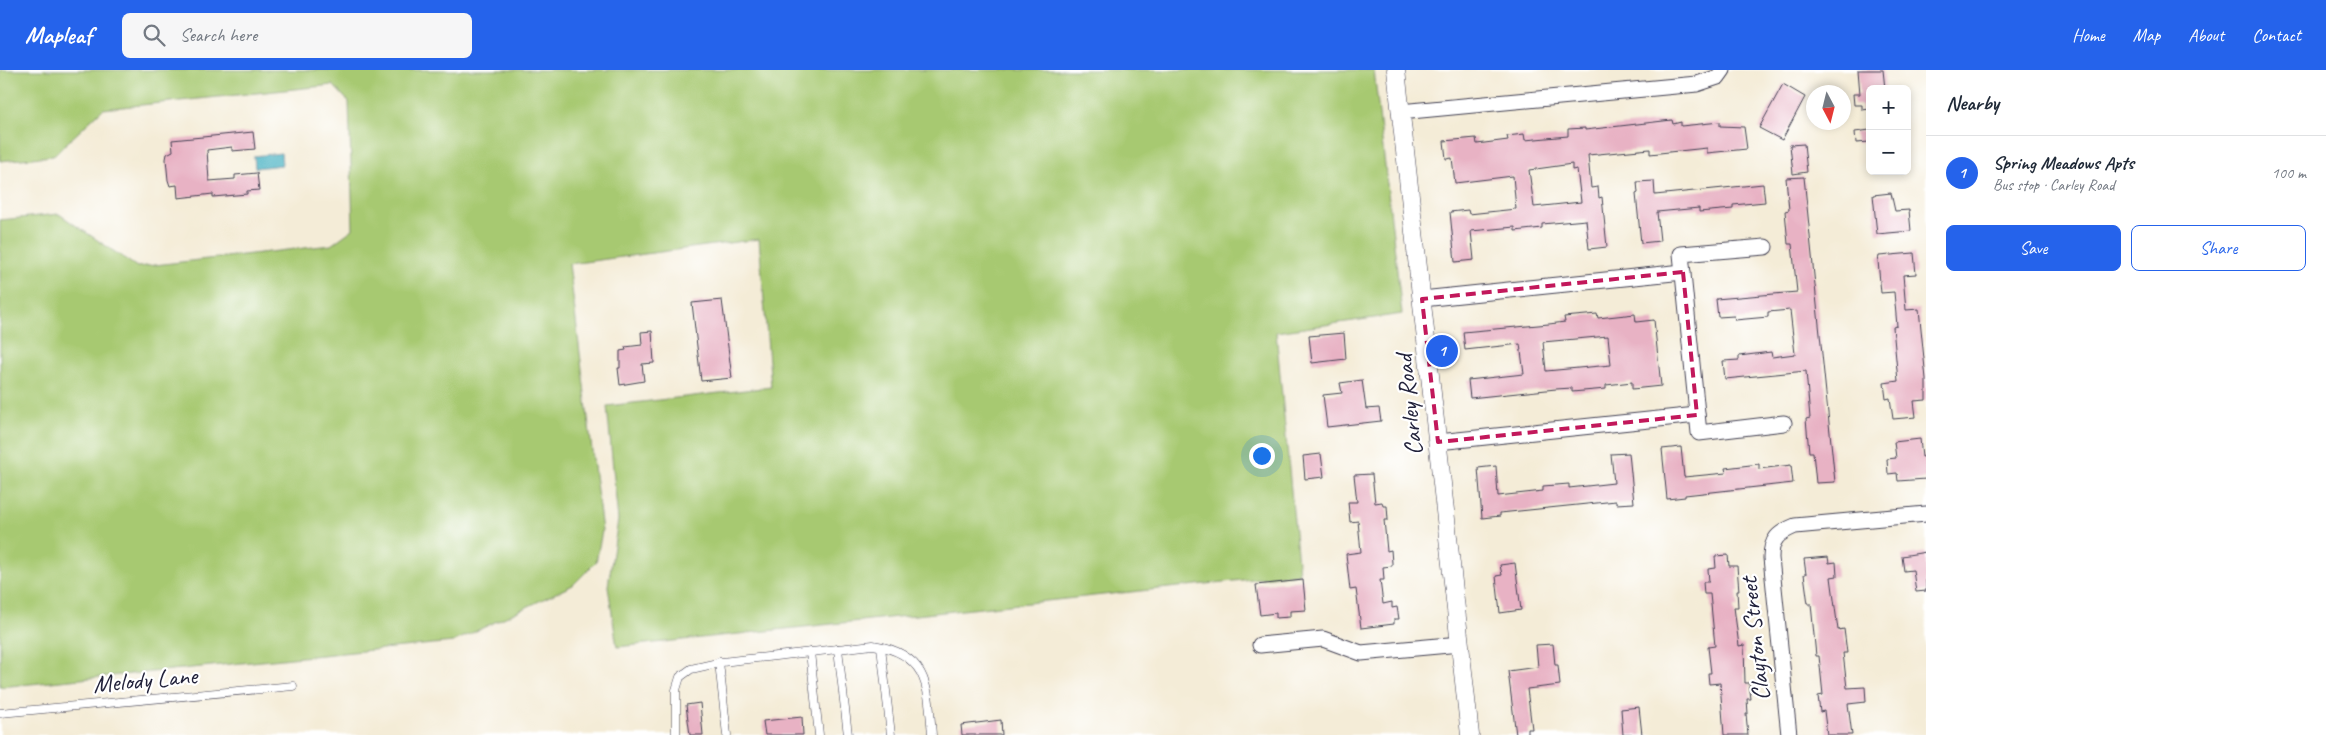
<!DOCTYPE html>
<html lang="en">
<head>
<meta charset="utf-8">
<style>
	:root { --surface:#fff; --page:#f6f6f7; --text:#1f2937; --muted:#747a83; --line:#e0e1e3; --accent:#2563eb }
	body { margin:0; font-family:Caveat,sans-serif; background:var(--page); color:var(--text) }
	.controls { position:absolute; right:15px; top:15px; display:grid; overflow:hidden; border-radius:8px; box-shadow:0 2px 8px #0003 }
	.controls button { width:45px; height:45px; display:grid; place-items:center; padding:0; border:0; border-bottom:1px solid var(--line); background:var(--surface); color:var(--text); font:25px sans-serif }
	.compass { position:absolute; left:1806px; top:15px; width:45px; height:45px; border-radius:50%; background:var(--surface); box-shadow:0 2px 8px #0003; rotate:173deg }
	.you { position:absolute; left:1261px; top:385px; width:18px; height:18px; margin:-12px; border:4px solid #fff; border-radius:50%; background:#1a73e8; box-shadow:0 0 0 8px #1a73e833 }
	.badge { display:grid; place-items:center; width:32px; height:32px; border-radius:50%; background:var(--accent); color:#fff; font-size:16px; font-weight:700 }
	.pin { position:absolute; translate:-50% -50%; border:2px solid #fff; box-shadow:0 1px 5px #0006 }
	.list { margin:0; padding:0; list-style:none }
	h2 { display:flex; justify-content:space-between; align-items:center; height:65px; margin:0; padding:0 20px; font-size:21px }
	h2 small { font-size:16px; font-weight:400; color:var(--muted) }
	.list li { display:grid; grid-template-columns:32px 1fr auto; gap:15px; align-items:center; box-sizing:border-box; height:75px; padding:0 20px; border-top:1px solid var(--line) }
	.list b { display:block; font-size:19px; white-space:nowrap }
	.list p { margin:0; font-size:16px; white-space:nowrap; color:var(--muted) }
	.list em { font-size:16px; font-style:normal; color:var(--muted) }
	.actions { display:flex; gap:10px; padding:15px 20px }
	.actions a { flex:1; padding:11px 0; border:1px solid var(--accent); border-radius:8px; text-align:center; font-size:18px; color:var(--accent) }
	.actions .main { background:var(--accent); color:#fff }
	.icon { flex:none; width:28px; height:28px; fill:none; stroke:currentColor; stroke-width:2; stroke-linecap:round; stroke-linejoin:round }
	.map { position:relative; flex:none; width:1926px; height:665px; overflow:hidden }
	header { display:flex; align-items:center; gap:30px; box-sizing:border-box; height:70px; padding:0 25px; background:var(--accent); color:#fff }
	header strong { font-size:24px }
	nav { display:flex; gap:28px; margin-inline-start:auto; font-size:18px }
	.search { width:350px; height:45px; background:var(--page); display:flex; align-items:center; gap:12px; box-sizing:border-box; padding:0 18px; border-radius:8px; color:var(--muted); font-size:19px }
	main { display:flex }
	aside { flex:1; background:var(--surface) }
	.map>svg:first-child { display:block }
	.green { fill:#a7c971; stroke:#647656 }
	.water { fill:#41aebf; stroke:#32687d }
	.building { fill:#e8b2c4; fill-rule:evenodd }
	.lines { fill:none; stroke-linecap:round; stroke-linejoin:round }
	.service-casing { stroke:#424052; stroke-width:9 }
	.minor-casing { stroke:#424052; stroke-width:17 }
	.tertiary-casing { stroke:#424052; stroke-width:19 }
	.service { stroke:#fff; stroke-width:8 }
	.minor { stroke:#fff; stroke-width:15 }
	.tertiary { stroke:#fff; stroke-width:18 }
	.marked { fill:none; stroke:#c2185b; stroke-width:4; stroke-dasharray:10 6; stroke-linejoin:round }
	.labels { text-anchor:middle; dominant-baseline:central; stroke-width:4.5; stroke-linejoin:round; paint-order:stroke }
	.street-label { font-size:25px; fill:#22223b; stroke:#fff }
</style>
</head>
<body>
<header>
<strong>Mapleaf</strong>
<div class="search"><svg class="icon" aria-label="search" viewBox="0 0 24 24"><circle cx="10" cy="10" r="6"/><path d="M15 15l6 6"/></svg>Search here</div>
<nav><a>Home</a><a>Map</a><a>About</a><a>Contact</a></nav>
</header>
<main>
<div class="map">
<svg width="1926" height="665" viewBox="0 0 1926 665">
	<rect width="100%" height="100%" fill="#fff"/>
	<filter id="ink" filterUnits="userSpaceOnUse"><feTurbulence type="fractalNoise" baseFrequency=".02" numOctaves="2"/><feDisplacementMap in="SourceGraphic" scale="10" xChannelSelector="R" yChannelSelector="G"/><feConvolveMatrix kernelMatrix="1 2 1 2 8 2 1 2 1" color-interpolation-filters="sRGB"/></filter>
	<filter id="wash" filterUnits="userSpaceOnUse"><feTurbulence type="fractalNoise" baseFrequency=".0096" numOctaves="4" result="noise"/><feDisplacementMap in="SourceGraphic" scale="20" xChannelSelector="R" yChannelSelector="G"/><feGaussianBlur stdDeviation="1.12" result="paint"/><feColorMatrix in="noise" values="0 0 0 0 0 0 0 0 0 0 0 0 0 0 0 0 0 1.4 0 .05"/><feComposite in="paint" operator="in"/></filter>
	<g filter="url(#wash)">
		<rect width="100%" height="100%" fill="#f4ecd7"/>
		<!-- green -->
		<polygon class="green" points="0,0 1374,0 1402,244 1276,262 1299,504 617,577 608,516 618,450 607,336 771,317 759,169 569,194 602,461 596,492 573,515 453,572 0,617 0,150 59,144 137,197 331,175 353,159 349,32 333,15 103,39 53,86 0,91"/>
		<!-- water -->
		<polygon class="water" points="281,83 282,95 255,98 254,86"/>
		<g id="blocks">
			<!-- building -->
			<g class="building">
				<polygon points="1858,0 1883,0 1885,19 1870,19 1870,39 1862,40 1862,35 1854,35 1853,24 1860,24"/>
				<polygon points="1783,14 1805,27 1782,70 1759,58"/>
				<path d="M 1672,50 L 1673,54 L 1681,52 L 1681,56 L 1720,52 L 1720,56 L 1744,57 L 1747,79 L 1707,83 L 1707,78 L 1650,84 L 1650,79 L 1588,85 L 1591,118 L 1598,117 L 1599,128 L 1602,127 L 1607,177 L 1589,179 L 1586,150 L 1542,154 L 1542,158 L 1515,161 L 1515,157 L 1471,161 L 1474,190 L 1455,192 L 1450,142 L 1468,140 L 1469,144 L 1516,139 L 1513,106 L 1455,113 L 1452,88 L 1446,89 L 1444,71 L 1476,68 L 1477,74 L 1508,70 L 1507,66 L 1524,64 L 1525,70 L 1568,66 L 1568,59 L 1585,58 L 1585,60 ZM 1572,94 L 1572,100 L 1577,99 L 1581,132 L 1534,137 L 1529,100 Z"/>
				<polygon points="1870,60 1870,72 1856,73 1855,62"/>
				<polygon points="253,62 255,79 232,81 232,77 207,80 209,111 235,109 235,105 257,103 259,120 247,121 247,124 213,127 213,124 178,128 177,115 170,116 168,110 166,89 167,84 173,81 172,70"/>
				<polygon points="1804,74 1807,102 1793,104 1790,75"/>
				<polygon points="1804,107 1835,412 1816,413 1813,382 1809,382 1806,349 1810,348 1806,301 1725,309 1723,291 1739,290 1739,286 1771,282 1772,287 1795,284 1790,240 1768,242 1768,247 1735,250 1734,246 1718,247 1716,229 1797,222 1792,174 1788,174 1785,141 1789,140 1786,108"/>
				<polygon points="1654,111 1655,125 1763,114 1765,132 1733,135 1733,139 1699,142 1699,138 1657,142 1660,171 1641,173 1636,124 1638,123 1637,112"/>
				<polygon points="1891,123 1895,141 1909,140 1911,161 1877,164 1873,125"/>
				<polygon points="1914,183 1916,204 1903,205 1906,240 1919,239 1926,309 1926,330 1914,331 1916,347 1893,349 1890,328 1886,329 1884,313 1898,311 1893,257 1897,256 1894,222 1881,223 1878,191 1879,186"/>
				<polygon points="722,230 732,308 701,311 692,233"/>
				<path d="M 1597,244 L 1598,248 L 1635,244 L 1636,252 L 1654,250 L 1661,316 L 1632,319 L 1632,312 L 1606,315 L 1606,319 L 1572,322 L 1572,318 L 1556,319 L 1470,328 L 1468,310 L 1524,304 L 1520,274 L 1465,280 L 1463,262 L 1549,254 L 1565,252 L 1564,247 ZM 1608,266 L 1611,295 L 1546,301 L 1543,272 Z"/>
				<polygon points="652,261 654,293 642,294 644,311 620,315 618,298 620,298 620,281 626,280 625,277 642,275 641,262"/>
				<polygon points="1344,263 1346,289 1312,293 1309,266"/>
				<polygon points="1362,310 1366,339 1379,338 1381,351 1327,357 1323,325 1342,323 1340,313"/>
				<polygon points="1920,369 1922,387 1926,386 1926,409 1898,411 1897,403 1888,404 1887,389 1896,388 1894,372"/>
				<polygon points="1681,377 1684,407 1726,403 1725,398 1759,394 1759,399 1791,395 1793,413 1685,425 1685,427 1667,429 1662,379"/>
				<polygon points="1629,383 1634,433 1616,434 1616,431 1500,443 1500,446 1482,448 1478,398 1496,396 1498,426 1543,421 1543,416 1569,414 1569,418 1614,413 1611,384"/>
				<polygon points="1321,384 1324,407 1305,409 1303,386"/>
				<polygon points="1372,404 1375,433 1382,432 1383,436 1387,436 1388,450 1384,450 1387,481 1391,480 1392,493 1392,496 1383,497 1384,510 1380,510 1383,534 1392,532 1392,538 1397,537 1399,549 1394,549 1394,554 1361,558 1356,519 1350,520 1346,484 1361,482 1358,451 1350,452 1348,432 1357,432 1354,405"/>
				<polygon points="1926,482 1926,521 1916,522 1913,500 1904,501 1902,486"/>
				<polygon points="1728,485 1729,496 1737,496 1739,521 1737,521 1738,537 1734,537 1739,576 1744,575 1745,613 1749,613 1751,629 1747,629 1748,644 1746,644 1748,665 1724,665 1720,613 1709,614 1708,603 1711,603 1708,577 1715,576 1710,524 1704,524 1703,512 1709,512 1708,499 1716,498 1715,486"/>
				<polygon points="1828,487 1829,493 1836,492 1837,506 1831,507 1838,560 1844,559 1847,583 1843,583 1847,618 1865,617 1866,632 1848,634 1852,665 1827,665 1824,641 1820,642 1818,626 1823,625 1819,586 1816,586 1811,534 1808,534 1804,504 1806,504 1804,489"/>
				<polygon points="1515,493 1521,540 1500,543 1496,506 1502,505 1500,495"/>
				<polygon points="1303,510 1306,540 1290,541 1290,547 1276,548 1276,543 1260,545 1256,515"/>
				<polygon points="1553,574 1555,595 1558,595 1560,615 1527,619 1532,659 1528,659 1528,665 1516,665 1508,601 1538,597 1536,575"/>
				<polygon points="700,633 703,665 690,665 686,635"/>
				<polygon points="1639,637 1642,665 1623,665 1621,639"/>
				<polygon points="802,647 803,665 765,665 763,651"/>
				<polygon points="1001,650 1002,665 962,665 961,655"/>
			</g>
		</g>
	</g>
	<g filter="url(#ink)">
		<use href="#blocks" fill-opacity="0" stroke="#424052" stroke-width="1"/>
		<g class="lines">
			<defs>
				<g id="service">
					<polyline points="881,577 891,665"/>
					<polyline points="838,579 848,665"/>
					<polyline points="810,582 819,665"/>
					<polyline points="719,592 727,665"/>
					<polyline points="0,643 293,616"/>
					<path d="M 676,665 L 676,620 L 680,607 L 691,599 L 722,592 L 873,575 C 929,584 928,617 932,665"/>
				</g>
				<g id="minor">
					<polyline points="1400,42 1697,14 1718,7 1723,0"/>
					<polyline points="1765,177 1681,184 1699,363 1784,353"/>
					<polyline points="1422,229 1683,202"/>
					<polyline points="1438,372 1697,345"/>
					<polyline points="1260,575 1323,569 1361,583 1460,574"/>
					<path d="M 1789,665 L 1771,488 C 1771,469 1778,463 1795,456 L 1926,444"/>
				</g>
				<polyline id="tertiary" points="1396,0 1470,665"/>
			</defs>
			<!-- service casing -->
			<use href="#service" class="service-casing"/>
			<!-- minor casing -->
			<use href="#minor" class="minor-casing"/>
			<!-- tertiary casing -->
			<use href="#tertiary" class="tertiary-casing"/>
			<!-- service -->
			<use href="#service" class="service"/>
			<!-- minor -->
			<use href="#minor" class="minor"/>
			<!-- tertiary -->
			<use href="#tertiary" class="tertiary"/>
		</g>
	</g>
	<!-- marked area -->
	<path class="marked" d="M 1683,202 L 1697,345 L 1438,372 L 1422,229 Z"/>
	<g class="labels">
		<!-- street labels -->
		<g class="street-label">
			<text transform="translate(1409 335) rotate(-96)">Carley Road</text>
			<text transform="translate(1755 569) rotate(-96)">Clayton Street</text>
			<text transform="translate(145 610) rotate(-5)">Melody Lane</text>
		</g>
	</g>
</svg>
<div class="controls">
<button>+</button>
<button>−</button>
</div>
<svg class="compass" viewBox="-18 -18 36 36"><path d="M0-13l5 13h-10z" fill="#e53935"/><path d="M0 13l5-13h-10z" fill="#747a83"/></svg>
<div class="you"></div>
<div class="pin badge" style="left:1442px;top:281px">1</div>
</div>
<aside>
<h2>Nearby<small></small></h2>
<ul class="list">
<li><span class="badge">1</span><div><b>Spring Meadows Apts</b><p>Bus stop · Carley Road</p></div><em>100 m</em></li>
</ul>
<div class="actions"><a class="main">Save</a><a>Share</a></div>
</aside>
</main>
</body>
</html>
